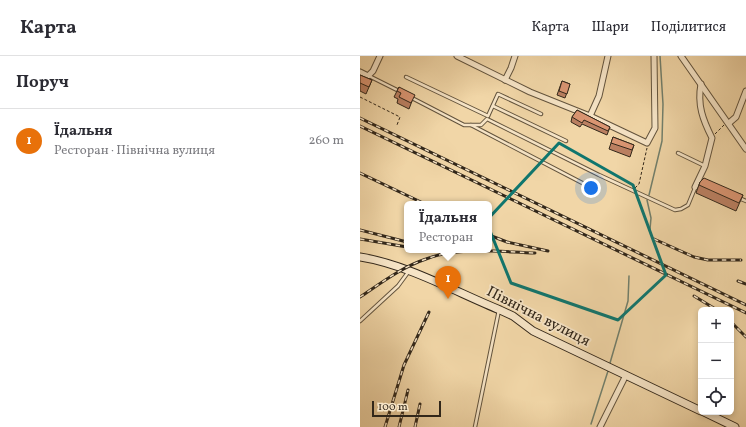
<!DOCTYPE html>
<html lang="uk">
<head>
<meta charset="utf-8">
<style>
	:root { --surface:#fff; --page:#f7f7f7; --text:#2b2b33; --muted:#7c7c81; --line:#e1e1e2; --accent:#b45309 }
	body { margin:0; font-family:Vollkorn,serif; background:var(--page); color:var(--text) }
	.controls { position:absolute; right:12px; bottom:12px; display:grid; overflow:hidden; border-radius:6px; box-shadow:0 2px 6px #0003 }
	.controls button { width:36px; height:36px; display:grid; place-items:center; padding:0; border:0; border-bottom:1px solid var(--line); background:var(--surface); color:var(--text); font:20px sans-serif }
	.scale { position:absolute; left:12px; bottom:10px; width:69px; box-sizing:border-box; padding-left:4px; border:2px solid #32271a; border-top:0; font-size:11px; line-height:14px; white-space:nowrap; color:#32271a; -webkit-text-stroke:3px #f6e4c6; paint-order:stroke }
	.you { position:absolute; left:231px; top:132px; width:14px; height:14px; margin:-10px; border:3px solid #fff; border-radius:50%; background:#1a73e8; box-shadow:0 0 0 6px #1a73e833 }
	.badge { display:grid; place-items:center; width:26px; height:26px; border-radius:50%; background:var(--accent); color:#fff; font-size:13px; font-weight:700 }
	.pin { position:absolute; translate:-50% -33px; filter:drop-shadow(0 1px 2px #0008) }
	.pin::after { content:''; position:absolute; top:21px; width:14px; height:12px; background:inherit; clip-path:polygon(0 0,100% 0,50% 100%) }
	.popup { position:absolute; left:44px; top:145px; width:88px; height:52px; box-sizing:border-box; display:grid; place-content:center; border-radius:6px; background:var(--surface); filter:drop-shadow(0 1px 3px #0005); font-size:13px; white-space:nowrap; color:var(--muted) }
	.popup b { font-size:15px; color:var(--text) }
	.popup::after { content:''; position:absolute; left:50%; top:100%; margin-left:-8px; border:8px solid transparent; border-top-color:var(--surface) }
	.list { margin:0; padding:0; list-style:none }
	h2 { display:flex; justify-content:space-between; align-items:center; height:52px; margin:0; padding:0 16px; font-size:17px }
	h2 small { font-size:13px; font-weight:400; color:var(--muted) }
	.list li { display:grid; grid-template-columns:26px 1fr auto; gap:12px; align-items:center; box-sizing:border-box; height:64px; padding:0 16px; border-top:1px solid var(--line) }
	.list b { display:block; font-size:15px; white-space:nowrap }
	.list p { margin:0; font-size:13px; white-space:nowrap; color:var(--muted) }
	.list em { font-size:13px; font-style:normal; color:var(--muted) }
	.icon { flex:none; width:22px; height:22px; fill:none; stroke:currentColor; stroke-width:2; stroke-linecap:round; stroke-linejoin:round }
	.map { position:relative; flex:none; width:386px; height:371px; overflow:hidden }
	header { display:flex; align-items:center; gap:24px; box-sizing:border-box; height:56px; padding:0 20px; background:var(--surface); border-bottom:1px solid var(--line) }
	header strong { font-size:19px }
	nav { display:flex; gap:22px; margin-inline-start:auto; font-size:14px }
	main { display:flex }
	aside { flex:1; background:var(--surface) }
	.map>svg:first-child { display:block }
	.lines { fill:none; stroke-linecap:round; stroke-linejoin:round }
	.stream { stroke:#717f6c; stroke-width:1.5 }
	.lane-casing { stroke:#62533d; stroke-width:4.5 }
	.street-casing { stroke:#62533d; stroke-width:7 }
	.secondary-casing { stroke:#32271a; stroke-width:9 }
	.path { stroke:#32271a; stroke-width:1; stroke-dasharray:3 2; stroke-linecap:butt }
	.lane { stroke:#f6e4c6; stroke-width:2.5 }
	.street { stroke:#f6e4c6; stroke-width:5 }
	.secondary { stroke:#f6e4c6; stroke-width:7 }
	.rail-casing { stroke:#32271a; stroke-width:3 }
	.rail { stroke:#f6e4c6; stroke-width:1.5; stroke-dasharray:4.5; stroke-linecap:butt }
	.wall { fill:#bb8062; stroke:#32271a }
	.building { fill:#da9572; stroke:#32271a }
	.marked { fill:none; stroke:#0f766e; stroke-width:3; stroke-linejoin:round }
	.labels { text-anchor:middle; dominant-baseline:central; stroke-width:3.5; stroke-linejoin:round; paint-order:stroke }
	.street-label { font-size:15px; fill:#32271a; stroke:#f6e4c6 }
</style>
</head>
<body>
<header>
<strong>Карта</strong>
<nav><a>Карта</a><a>Шари</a><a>Поділитися</a></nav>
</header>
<main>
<aside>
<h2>Поруч<small></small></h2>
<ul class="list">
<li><span class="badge" style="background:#e8710a">1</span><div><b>Їдальня</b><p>Ресторан · Північна вулиця</p></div><em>260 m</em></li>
</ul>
</aside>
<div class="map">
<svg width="386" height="371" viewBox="0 0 386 371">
	<rect width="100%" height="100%" fill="#f1d6a7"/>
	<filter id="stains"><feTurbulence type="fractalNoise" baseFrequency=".005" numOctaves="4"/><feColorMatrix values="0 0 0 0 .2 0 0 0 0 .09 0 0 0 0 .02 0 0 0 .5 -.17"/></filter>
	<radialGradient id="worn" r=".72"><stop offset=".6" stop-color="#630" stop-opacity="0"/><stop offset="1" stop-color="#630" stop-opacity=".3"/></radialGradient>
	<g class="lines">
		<!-- stream -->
		<g class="stream">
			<polyline points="289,139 302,85 303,48 300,0"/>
			<polyline points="287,144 291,162 290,173"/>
			<polyline points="250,307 268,245 269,220"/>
			<polyline points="231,368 248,315"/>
		</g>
		<defs>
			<g id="lane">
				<polyline points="9,20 39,35"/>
				<polyline points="46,21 128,60"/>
				<polyline points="50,41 104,69 121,69 127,63 239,119 315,154 321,153 328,149 335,132"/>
				<polyline points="133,50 206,85"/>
				<polyline points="128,60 138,38 181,58"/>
				<polyline points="111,69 230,131"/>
				<polyline points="318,97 345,110"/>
				<polyline points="379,142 386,145"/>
				<polyline points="0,265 38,230 49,215"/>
				<polyline points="115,371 139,254"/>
			</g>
			<g id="street">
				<polyline points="97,0 170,36 230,60 287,87 295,72 294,0"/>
				<polyline points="321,0 386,93"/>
				<polyline points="0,16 8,20 13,15 20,0"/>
				<polyline points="145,24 151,12 155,0"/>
				<polyline points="230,60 239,40 248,0"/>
				<polyline points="369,67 376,61 386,35"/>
				<path d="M 335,131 L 345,110 L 352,82 C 343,64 337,49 341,28"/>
				<polyline points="240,371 266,319"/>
			</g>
			<g id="secondary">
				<path d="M 0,201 C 46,208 96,236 140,254 L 153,260 L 173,275 L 341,355"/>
				<polyline points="344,356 375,371"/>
			</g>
		</defs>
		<!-- lane casing -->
		<use href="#lane" class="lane-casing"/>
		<!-- street casing -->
		<use href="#street" class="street-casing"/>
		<!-- secondary casing -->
		<use href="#secondary" class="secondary-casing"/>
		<!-- path -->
		<g class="path">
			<polyline points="0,41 40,61 37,69"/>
			<polyline points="355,78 364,69"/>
			<polyline points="275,132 279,128 287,92"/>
		</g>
		<!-- lane -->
		<use href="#lane" class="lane"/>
		<!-- street -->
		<use href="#street" class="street"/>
		<!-- secondary -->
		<use href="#secondary" class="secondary"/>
		<defs>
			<g id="rail">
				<polyline points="0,62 386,249"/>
				<polyline points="0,70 386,257"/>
				<polyline points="0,117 65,148"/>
				<polyline points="0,174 47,186"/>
				<polyline points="129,179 147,186 188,195"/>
				<polyline points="0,183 47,191"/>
				<polyline points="294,183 334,201 348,204 381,204"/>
				<polyline points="378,225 386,228"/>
				<polyline points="334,240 357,254"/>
				<path d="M 0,241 C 21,227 42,211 66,203 C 100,190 140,196 175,197"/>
				<polyline points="371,266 386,281"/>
				<polyline points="25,371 44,309 69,256"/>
				<polyline points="39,371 48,334"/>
				<polyline points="55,371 60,348"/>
			</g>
		</defs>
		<!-- rail casing -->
		<use href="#rail" class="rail-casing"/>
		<!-- rail -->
		<use href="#rail" class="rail"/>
	</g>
	<!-- wall -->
	<g class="wall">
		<polygon points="0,19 12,24 6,38 0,35"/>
		<polygon points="202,25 210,28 205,42 197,39"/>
		<polygon points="39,31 52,45 49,53 37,47 38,43 34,41"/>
		<polygon points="217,54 250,71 247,79 222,68 220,71 211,66 212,61"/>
		<polygon points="253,81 274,89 270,101 249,93"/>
		<polygon points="340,126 383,139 376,155 336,137"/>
	</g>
	<!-- building -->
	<g class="building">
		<polygon points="0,19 12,24 9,31 0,27"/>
		<polygon points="202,25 210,28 207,38 199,35"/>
		<polygon points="39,31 55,39 51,47 39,41 41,37 37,35"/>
		<polygon points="217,54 250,71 248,75 224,64 222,67 212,61"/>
		<polygon points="253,81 274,89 272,94 251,87"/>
		<polygon points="344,122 383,139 379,147 339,129 340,126"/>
	</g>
	<!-- marked area -->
	<path class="marked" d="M 199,87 L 273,129 L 306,219 L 258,264 L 151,227 L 126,165 Z"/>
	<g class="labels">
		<!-- street labels -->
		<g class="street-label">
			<text transform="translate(178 261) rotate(27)">Північна вулиця</text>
		</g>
	</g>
	<rect width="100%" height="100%" filter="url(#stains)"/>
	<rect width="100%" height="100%" fill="url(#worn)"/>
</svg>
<div class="controls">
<button>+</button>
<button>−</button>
<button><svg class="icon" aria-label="locate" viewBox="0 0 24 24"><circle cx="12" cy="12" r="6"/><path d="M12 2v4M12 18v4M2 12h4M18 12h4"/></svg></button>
</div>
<div class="scale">100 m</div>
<div class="you"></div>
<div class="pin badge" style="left:88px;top:243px;background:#e8710a">1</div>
<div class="popup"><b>Їдальня</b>Ресторан</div>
</div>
</main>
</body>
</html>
